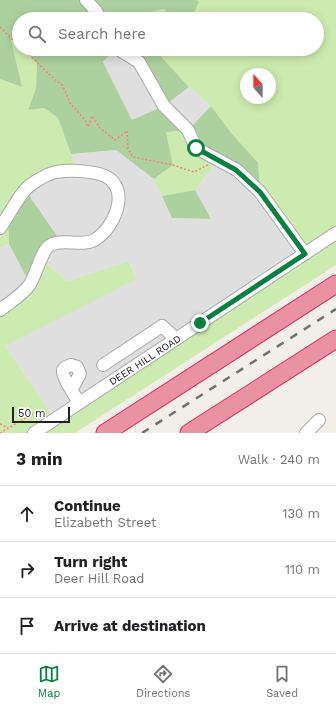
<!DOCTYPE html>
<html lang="en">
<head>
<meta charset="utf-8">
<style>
	:root { --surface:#fff; --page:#f2f2f2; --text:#202124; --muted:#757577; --line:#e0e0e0; --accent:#0b8043 }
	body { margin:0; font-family:"Work Sans",sans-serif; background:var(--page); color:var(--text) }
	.compass { position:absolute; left:240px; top:68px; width:36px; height:36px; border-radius:50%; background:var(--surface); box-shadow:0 2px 10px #0003; rotate:339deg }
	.scale { position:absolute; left:12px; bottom:10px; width:58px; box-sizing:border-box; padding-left:4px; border:2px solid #222; border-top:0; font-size:11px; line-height:14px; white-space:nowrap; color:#222; -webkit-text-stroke:3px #fff; paint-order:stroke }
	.stop { position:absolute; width:12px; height:12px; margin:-9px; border:3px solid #0b8043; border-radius:50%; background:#fff }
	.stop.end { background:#0b8043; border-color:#fff; box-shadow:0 1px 4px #0008 }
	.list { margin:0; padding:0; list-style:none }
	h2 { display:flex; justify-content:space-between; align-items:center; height:52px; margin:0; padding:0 16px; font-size:17px }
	h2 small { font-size:13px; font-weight:400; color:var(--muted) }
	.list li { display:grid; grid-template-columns:26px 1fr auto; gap:12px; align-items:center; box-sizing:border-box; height:56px; padding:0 16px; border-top:1px solid var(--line) }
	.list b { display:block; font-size:15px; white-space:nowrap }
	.list p { margin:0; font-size:13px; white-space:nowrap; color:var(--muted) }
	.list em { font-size:13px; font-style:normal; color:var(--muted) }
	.icon { flex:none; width:22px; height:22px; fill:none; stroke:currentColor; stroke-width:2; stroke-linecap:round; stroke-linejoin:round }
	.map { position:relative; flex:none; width:336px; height:433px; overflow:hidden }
	.search { position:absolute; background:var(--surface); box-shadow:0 2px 10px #0003; left:12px; right:12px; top:12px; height:44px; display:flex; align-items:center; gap:10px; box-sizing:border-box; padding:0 14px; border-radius:22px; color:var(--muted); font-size:15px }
	.sheet { height:220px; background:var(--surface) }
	nav { display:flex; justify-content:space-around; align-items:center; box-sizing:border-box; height:56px; border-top:1px solid var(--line); background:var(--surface); font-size:11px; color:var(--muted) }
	nav a { display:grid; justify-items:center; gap:2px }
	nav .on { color:var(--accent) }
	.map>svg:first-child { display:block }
	.residential { fill:#e0dfdf }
	.grass { fill:#cdebb0; fill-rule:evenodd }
	.forest { fill:#add19e }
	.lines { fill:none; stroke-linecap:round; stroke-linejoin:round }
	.minor-casing { stroke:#a9a9a9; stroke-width:14 }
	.highway-casing { stroke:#dc2a67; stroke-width:19 }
	.path { stroke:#fa8072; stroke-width:1.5; stroke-dasharray:2 2; stroke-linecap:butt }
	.minor { stroke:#fff; stroke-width:12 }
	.highway { stroke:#e892a2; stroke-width:17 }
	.rail { stroke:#707070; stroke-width:2.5; stroke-dasharray:8 8; stroke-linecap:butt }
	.route { stroke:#0b8043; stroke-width:5 }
	.labels { text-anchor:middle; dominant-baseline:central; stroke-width:3; stroke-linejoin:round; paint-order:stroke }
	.street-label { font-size:10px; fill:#222; stroke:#fff }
</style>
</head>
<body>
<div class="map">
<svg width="336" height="433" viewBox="0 0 336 433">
	<rect width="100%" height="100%" fill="#f2efe9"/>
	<!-- residential -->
	<g class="residential">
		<polygon points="115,49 139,62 164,105 189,87 211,106 188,130 132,120 103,62"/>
		<polygon points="116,150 154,179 173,218 210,219 195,190 218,160 237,170 305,254 55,419 5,346 136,278 129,261 68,281 41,260 25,190 44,176 77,171 71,154"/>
		<polygon points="9,244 30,284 0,310 0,248"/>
	</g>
	<!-- grass -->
	<g class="grass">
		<path d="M 197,0 L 336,0 L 336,265 L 75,433 L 0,433 L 0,310 L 22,294 L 41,260 L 68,281 L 129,261 L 136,279 L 5,346 L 55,419 L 305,254 L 260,192 L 232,134 L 211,106 L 189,87 L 154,49 L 317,49 L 317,19 L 191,19 L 199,2 ZM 246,74 L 270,74 L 270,98 L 246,98 Z"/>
		<polygon points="164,9 171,19 136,19 135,18"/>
		<polygon points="11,38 19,46 19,49 23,49 37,63 36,88 28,110 44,108 58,118 77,171 44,176 8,216 9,244 0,248 0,79 22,87"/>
		<polygon points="188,130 218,160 195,190 162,196 154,179 173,165 166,132"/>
	</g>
	<!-- forest -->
	<g class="forest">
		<polygon points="0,0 197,0 199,2 191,19 171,19 164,9 135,17 136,19 19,19 19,46 11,39 22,87 0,79"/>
		<polygon points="23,49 115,49 103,62 132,120 164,106 139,62 118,49 154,49 189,87 165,105 188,130 211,106 232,134 258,163 260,192 196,148 188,130 166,132 173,165 154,179 116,150 71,154 58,118 44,108 28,110 36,88 37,63"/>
		<polygon points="25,190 62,243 54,244 30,284 9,244 8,216"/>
		<polygon points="195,190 211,219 172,218 162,196"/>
	</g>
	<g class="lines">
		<defs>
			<g id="minor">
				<polyline points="86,0 96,11 100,19"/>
				<polyline points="118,49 139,62 164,106 188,130 196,148 237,170 260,192 305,254"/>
				<path d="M 0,228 C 7,218 17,199 25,190 C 31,183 47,174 56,172 C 69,170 99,170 110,179 C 129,195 113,228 96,239 C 84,248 61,237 49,246 C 41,252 36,275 30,284 C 23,295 10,302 0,310"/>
				<polyline points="103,365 162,326 176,339"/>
				<path d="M 71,390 L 80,374 L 77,367 L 71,365 C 68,366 64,367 63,370 C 61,376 76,397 79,403"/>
				<polyline points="34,433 336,233"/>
				<polyline points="306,433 319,420"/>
			</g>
			<g id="highway">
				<polyline points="105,433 336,284"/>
				<polyline points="189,433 336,339"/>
			</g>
		</defs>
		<!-- minor casing -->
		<use href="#minor" class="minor-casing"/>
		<!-- highway casing -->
		<use href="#highway" class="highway-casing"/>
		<!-- path -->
		<g class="path">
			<polyline points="0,27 19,46"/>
			<polyline points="23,49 51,76 63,86 70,103 85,120 88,127 92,116 100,128 115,140 127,131"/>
			<polyline points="127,131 128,149 133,157 173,165 194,172 208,165"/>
			<polyline points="0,424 8,428"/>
			<polyline points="0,433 36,412"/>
		</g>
		<!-- minor -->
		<use href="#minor" class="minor"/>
		<!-- highway -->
		<use href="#highway" class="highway"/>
		<!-- rail -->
		<polyline class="rail" points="142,433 336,309"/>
	</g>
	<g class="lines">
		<!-- route -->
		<polyline class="route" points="196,148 236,170 260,192 305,254 200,323"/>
	</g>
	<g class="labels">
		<!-- street labels -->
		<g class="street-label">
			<text transform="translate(145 360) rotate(-33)">DEER HILL ROAD</text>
		</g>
	</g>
</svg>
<svg class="compass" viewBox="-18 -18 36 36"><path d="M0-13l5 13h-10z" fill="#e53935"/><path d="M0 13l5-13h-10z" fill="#757577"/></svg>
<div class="scale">50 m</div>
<div class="stop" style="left:196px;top:148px"></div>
<div class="stop end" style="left:200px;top:323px"></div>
<div class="search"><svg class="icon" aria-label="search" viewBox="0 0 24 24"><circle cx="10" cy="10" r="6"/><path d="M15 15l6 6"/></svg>Search here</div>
</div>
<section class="sheet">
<h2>3 min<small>Walk · 240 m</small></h2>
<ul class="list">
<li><svg class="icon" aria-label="ahead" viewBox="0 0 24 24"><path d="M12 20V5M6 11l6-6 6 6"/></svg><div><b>Continue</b><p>Elizabeth Street</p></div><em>130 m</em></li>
<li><svg class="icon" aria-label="right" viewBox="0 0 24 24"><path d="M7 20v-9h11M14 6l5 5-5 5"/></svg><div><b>Turn right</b><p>Deer Hill Road</p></div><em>110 m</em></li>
<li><svg class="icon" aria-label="arrive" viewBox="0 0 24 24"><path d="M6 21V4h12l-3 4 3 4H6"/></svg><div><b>Arrive at destination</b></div></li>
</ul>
</section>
<nav>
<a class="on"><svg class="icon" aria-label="map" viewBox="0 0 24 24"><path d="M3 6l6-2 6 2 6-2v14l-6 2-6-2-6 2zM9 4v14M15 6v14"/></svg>Map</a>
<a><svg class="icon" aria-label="directions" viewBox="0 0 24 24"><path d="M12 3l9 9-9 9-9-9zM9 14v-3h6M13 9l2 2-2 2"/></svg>Directions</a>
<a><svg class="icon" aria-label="saved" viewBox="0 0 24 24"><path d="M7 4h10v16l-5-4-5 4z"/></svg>Saved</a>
</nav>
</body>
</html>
